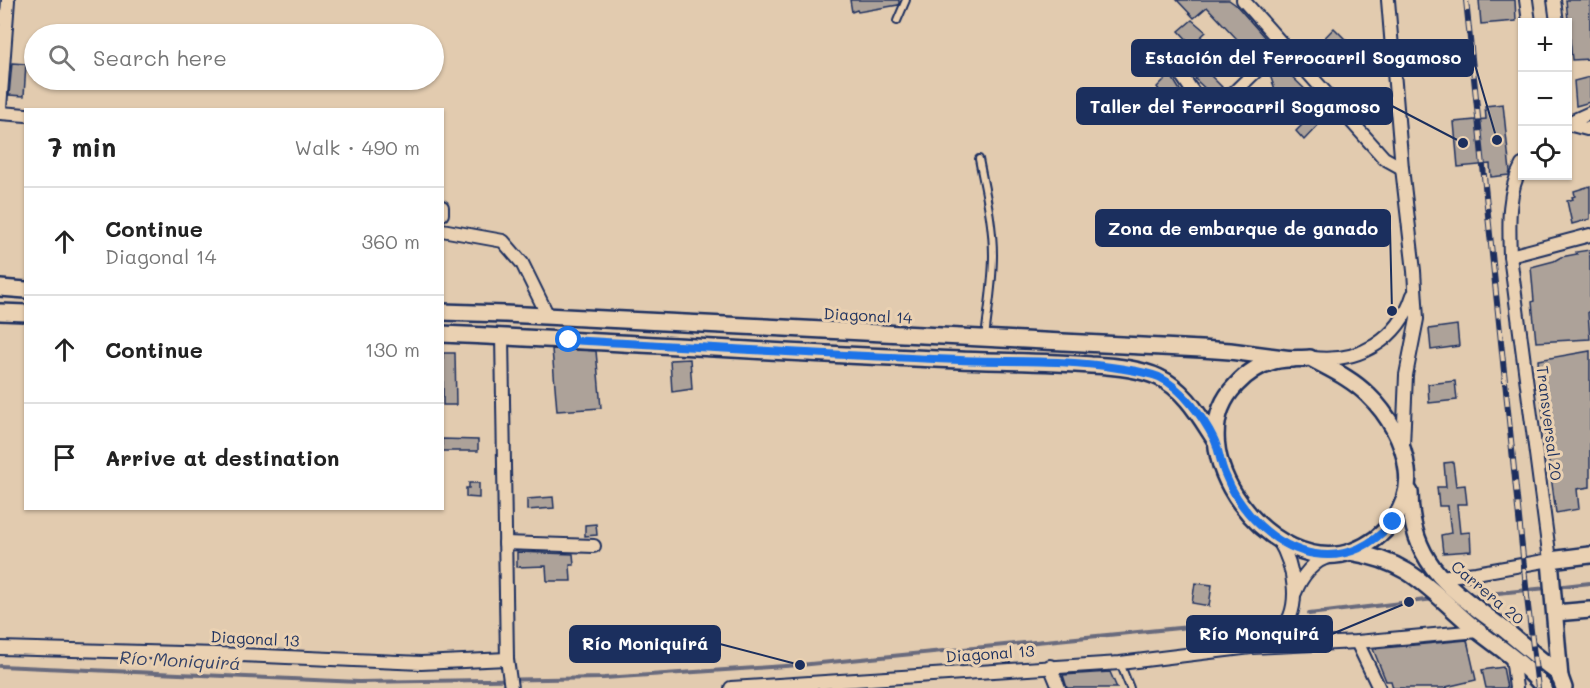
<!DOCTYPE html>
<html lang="en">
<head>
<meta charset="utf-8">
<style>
	:root { --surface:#fff; --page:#f2f2f2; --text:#222; --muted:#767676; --line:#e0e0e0 }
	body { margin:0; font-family:Mali,sans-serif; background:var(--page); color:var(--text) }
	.controls { position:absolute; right:18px; top:18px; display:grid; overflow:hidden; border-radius:0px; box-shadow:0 2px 4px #0004 }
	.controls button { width:54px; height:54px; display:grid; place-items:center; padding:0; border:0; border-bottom:2px solid var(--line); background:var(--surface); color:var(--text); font:30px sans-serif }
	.stop { position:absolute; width:18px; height:18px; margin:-14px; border:4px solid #1a73e8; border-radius:50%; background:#fff }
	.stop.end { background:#1a73e8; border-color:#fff; box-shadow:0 2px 6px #0008 }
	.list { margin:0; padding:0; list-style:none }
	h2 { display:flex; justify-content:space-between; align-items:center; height:78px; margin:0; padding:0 24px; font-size:26px }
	h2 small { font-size:20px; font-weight:400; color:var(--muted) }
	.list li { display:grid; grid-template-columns:39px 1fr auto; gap:18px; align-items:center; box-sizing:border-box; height:108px; padding:0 24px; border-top:2px solid var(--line) }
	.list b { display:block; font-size:22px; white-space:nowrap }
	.list p { margin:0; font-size:20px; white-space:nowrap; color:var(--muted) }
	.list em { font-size:20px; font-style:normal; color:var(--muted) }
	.icon { flex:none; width:33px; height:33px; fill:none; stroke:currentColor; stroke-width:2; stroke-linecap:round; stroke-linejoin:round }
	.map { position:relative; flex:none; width:1590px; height:688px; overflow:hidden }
	.search { position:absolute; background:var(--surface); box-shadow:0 2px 4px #0004; left:24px; top:24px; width:420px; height:66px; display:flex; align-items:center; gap:15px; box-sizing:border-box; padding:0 21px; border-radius:33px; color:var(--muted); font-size:22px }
	.panel { position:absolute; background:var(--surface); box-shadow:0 2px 4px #0004; left:24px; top:108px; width:420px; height:402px; border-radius:0px }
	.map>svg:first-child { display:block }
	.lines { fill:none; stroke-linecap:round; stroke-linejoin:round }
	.stream { stroke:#686a7d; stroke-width:4 }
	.building { fill:#ada299; stroke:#1b2f5e; stroke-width:1.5 }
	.service-casing { stroke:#1b2f5e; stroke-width:10 }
	.minor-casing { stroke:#1b2f5e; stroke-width:16 }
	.tertiary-casing { stroke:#1b2f5e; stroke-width:20 }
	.service { stroke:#ead1b2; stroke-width:6 }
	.minor { stroke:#ead1b2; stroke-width:12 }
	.tertiary { stroke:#ead1b2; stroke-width:15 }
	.rail-casing { stroke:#1b2f5e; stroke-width:6 }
	.rail { stroke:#ead1b2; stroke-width:4; stroke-dasharray:11; stroke-linecap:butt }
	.route { stroke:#1a73e8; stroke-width:8 }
	.labels { text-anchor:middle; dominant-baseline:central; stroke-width:6; stroke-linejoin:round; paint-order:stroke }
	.street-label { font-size:16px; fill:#1b2f5e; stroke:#ead1b2 }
	.water-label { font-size:18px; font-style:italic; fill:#354368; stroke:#ead1b2 }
	.leader { fill:none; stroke:#1b2f5e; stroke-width:2 }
	.callout-dot { fill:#1b2f5e; stroke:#ead1b2; stroke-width:2 }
	.callout { fill:#1b2f5e; stroke:#1b2f5e; stroke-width:2 }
	.callout-label { font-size:18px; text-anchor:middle; font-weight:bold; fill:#fff }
</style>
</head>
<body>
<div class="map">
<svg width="1590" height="688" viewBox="0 0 1590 688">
	<rect width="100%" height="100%" fill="#e2cbaf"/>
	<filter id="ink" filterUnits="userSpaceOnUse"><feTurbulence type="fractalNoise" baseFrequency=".0167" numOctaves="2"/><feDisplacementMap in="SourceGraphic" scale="12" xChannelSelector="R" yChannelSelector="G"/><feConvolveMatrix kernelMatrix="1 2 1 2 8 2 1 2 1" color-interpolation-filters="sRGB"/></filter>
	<g filter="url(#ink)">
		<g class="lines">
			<!-- stream -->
			<g class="stream">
				<polyline points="1555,587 1590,583"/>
				<polyline points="1468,596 1547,588"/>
				<polyline points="1309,614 1434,599"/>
				<polyline points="0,666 359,682 604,678 800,665 1282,618"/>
			</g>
		</g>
		<!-- building -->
		<g class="building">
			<polygon points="850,0 899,0 899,3 898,5 858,12 857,10 852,12"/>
			<polygon points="1177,0 1229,0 1236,5 1266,39 1251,54 1207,7 1194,18"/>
			<polygon points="1479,0 1515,0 1516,21 1481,24"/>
			<polygon points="1566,0 1590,0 1590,59 1572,60"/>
			<polygon points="1192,20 1206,32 1192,45 1179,31"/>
			<polygon points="1334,28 1347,41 1324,63 1312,51"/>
			<polygon points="12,63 26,64 24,96 9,95"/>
			<polygon points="1282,67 1314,98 1308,104 1323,120 1304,140 1296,131 1305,122 1281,97 1278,98 1270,75"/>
			<polygon points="1204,69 1222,87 1213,96 1195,79"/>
			<polygon points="1170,74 1192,110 1182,121 1168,98 1166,100 1157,87"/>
			<polygon points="1590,77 1590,102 1576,106 1574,81"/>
			<polygon points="1503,104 1510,172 1509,175 1491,177 1490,164 1458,167 1454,122 1486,119 1485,106"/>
			<polygon points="1590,186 1590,219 1572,224 1567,201 1573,199 1572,197 1575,196 1574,191"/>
			<polygon points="1589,250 1590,259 1590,312 1588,312 1590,339 1536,342 1532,302 1534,301 1531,267 1554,261 1561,257 1577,254 1576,252"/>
			<polygon points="1457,325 1459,346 1431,350 1429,329"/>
			<polygon points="552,349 596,351 601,408 557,411"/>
			<polygon points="1590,351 1590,487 1577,489 1579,509 1556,513 1543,418 1538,360"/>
			<polygon points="443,353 455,353 456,405 443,405"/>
			<polygon points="690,359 692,389 672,392 670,360"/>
			<polygon points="1455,381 1457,400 1429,403 1428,384"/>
			<polygon points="442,439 478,440 478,451 442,451"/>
			<polygon points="1453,462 1456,486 1465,485 1467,504 1457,504 1460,533 1470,532 1471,551 1443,553 1441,535 1451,533 1449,516 1448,506 1439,506 1437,487 1446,487 1444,463"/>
			<polygon points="469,483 479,483 479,498 466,497 466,488 469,488"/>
			<polygon points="553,497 554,508 527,510 527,499"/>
			<polygon points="596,524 597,535 585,536 585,525"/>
			<polygon points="517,552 573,554 574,565 570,565 571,581 547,581 546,566 517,567"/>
			<polygon points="1195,583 1212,585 1209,606 1192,603"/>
			<polygon points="1467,640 1476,680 1446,687 1447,688 1393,688 1391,681 1386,681 1373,649"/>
			<polygon points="1503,667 1507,688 1486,688 1482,670"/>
			<polygon points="1110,672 1117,688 1067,688 1063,675"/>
		</g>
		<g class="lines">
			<defs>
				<g id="service">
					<polyline points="897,21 906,0"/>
					<path d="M 979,159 C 985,190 993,222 993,255 C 993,283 988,310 985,338"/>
					<polyline points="1120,663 1130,688"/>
				</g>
				<g id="minor">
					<polyline points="1243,0 1384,158 1402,168"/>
					<polyline points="1388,0 1402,168 1414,271 1417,319 1406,375 1403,446"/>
					<polyline points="1526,0 1529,22"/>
					<polyline points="1554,0 1557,22"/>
					<path d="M 1182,76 C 1188,84 1202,109 1214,108 C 1215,107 1221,104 1223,103 L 1283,45"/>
					<polyline points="0,108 8,0"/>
					<polyline points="0,113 26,115"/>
					<polyline points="1568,123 1590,113"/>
					<polyline points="1568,124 1587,129 1590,128"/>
					<polyline points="442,207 442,214"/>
					<polyline points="442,230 503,241 522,263 548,316"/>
					<polyline points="1510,256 1590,235"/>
					<polyline points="502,336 507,659 511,688"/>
					<path d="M 1313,358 C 1359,363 1399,340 1413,295"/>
					<polyline points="505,543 594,546"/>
					<path d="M 1439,577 L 1476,573 L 1550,560 L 1510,256 C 1509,226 1507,192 1522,165"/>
					<path d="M 1295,593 C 1301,577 1314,559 1332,556"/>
					<polyline points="1357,642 1379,688"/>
					<path d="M 1257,644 C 1264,641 1272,639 1278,633 C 1304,611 1294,565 1278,539"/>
					<polyline points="0,648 217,654 421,663 507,659"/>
					<polyline points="1512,657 1516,688"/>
					<polyline points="1050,666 1059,688"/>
					<polyline points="731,688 1120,663 1251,647 1357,642 1478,631"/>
				</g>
				<g id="tertiary">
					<polyline points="0,288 26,290"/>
					<polyline points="0,312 26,313"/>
					<polyline points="442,312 505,314 1201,349 1230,351 1292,359"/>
					<path d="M 442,334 C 615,341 787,354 960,360 C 1004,362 1048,361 1091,365 C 1113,366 1138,368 1158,377 C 1185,389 1200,417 1215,440"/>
					<path d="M 1310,358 C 1330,369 1351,378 1368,395 C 1388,414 1404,442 1407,470 C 1412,506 1385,539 1353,551 C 1273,581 1173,450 1236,385 C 1246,374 1259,365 1274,361 C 1286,358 1299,359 1310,358 Z"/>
					<path d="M 1410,492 C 1410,566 1453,590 1505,630 C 1523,645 1541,660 1559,674 L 1564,688"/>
					<path d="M 1350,552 C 1415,562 1431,593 1478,631 C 1501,649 1526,665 1544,688"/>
					<polyline points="1555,613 1590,610"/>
					<polyline points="1560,678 1550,560 1590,555"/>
				</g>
			</defs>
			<!-- service casing -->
			<use href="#service" class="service-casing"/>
			<!-- minor casing -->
			<use href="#minor" class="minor-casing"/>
			<!-- tertiary casing -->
			<use href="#tertiary" class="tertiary-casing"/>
			<!-- service -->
			<use href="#service" class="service"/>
			<!-- minor -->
			<use href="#minor" class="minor"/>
			<!-- tertiary -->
			<use href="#tertiary" class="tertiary"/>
			<defs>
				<polyline id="rail" points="1466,0 1528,606 1538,688"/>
			</defs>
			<!-- rail casing -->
			<use href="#rail" class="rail-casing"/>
			<!-- rail -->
			<use href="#rail" class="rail"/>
		</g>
	</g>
	<g class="lines" filter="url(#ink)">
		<!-- route -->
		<path class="route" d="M 569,340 C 699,347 830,355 960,360 C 1012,362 1066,359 1118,368 C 1131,370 1146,372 1159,377 C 1182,388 1203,417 1214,439 C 1219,449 1220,463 1225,474 C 1240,512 1274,547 1315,554 C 1348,559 1372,545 1393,522"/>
	</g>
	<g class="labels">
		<!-- street labels -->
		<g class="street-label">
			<text transform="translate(868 315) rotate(3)">Diagonal 14</text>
			<text transform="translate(1550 423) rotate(83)">Transversal 20</text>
			<text transform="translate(1488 592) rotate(40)">Carrera 20</text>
			<text transform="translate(255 638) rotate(3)">Diagonal 13</text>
			<text transform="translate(990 653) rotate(-4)">Diagonal 13</text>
		</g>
		<!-- water labels -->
		<g class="water-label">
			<text transform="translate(180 660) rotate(3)">Río Moniquirá</text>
		</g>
	</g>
	<!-- callouts -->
	<path class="leader" d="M1497 140L1473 58M1463 143L1392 106M1392 311L1390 228M1409 602L1332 634M800 665L720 644"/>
	<g class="callout-dot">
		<circle cx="1497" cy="140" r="6"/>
		<circle cx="1463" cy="143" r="6"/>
		<circle cx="1392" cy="311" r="6"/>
		<circle cx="1409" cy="602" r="6"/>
		<circle cx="800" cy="665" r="6"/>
	</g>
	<g class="callout">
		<rect x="1132" y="40" width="341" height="36" rx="6"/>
		<rect x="1077" y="88" width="315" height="36" rx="6"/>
		<rect x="1096" y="210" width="294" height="36" rx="6"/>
		<rect x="1187" y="616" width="145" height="36" rx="6"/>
		<rect x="570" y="626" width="150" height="36" rx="6"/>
	</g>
	<g class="callout-label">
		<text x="1303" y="64">Estación del Ferrocarril Sogamoso</text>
		<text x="1235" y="113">Taller del Ferrocarril Sogamoso</text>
		<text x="1243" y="235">Zona de embarque de ganado</text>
		<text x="1259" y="640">Río Monquirá</text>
		<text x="645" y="650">Río Moniquirá</text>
	</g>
</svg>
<div class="controls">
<button>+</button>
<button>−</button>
<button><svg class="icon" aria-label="locate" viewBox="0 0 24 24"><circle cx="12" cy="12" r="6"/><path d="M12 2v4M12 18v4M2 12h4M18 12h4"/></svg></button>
</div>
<div class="stop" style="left:569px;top:340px"></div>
<div class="stop end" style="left:1393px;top:522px"></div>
<div class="search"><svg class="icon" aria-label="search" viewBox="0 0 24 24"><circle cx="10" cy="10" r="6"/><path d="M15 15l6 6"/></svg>Search here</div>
<section class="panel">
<h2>7 min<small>Walk · 490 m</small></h2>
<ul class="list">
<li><svg class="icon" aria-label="ahead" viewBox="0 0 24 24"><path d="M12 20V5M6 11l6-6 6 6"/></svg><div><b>Continue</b><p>Diagonal 14</p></div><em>360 m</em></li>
<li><svg class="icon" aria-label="ahead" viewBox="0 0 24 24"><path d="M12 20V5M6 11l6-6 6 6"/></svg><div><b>Continue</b></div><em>130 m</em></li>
<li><svg class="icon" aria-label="arrive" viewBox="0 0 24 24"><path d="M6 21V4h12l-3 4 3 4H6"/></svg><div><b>Arrive at destination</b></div></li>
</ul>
</section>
</div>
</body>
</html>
